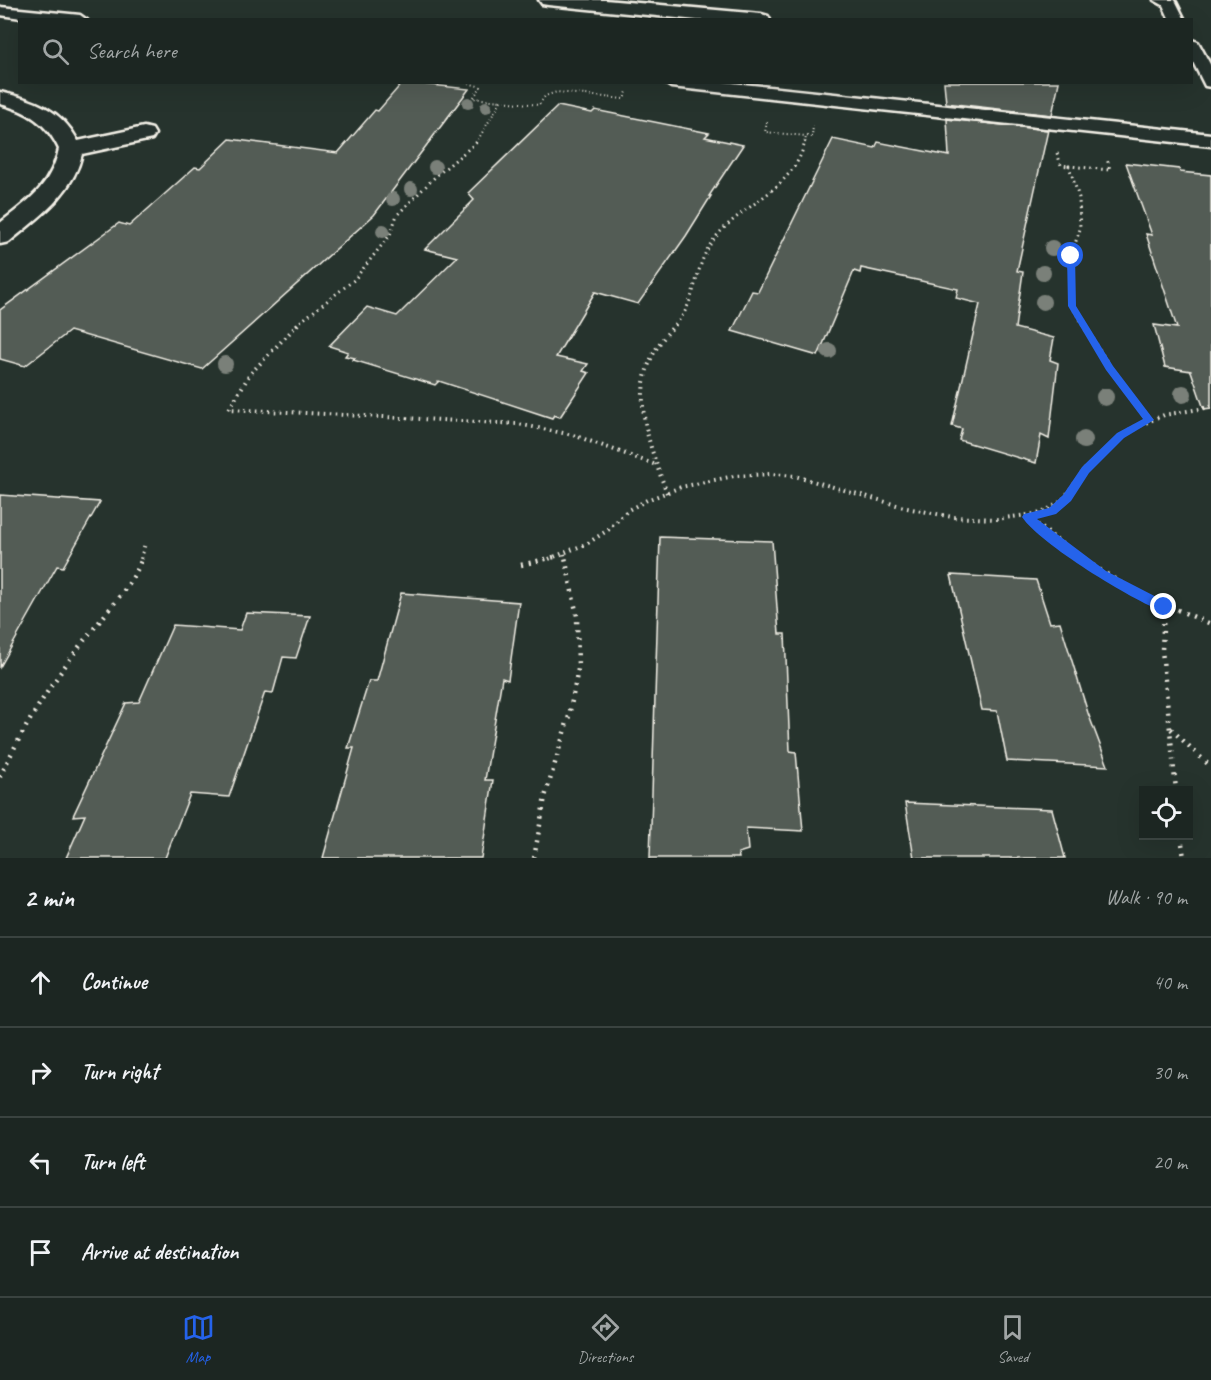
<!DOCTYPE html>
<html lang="en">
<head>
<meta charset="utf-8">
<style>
	:root { --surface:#1c2622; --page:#29322f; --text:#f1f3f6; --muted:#a0a5a5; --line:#3a4340; --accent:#2563eb }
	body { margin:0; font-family:Caveat,sans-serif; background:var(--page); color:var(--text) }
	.controls { position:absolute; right:18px; bottom:18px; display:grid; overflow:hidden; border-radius:0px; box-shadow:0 6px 24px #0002 }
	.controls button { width:54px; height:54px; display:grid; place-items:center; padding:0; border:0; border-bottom:2px solid var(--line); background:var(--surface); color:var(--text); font:30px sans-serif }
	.stop { position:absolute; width:18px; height:18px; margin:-14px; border:4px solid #2563eb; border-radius:50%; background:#fff }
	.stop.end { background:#2563eb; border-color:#fff; box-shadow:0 2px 6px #0008 }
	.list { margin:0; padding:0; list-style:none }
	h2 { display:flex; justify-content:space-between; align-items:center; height:78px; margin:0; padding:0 24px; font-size:26px }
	h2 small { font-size:20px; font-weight:400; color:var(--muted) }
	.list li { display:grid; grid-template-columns:39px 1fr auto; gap:18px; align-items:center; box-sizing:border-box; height:90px; padding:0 24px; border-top:2px solid var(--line) }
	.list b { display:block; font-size:22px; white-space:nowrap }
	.list em { font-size:20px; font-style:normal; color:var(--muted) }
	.icon { flex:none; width:33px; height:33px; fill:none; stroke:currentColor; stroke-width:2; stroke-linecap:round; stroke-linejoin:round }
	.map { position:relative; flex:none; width:1211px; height:858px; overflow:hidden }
	.search { position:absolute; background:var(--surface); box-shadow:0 6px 24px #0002; left:18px; right:18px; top:18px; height:66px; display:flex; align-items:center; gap:15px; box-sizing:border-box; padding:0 21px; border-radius:0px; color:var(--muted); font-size:22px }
	.sheet { height:438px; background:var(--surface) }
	nav { display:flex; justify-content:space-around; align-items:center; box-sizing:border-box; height:84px; border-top:2px solid var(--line); background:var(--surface); font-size:16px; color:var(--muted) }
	nav a { display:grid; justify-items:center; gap:3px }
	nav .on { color:var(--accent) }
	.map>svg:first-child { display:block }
	.building { fill:#525c55; stroke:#f4f1e8; stroke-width:1.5 }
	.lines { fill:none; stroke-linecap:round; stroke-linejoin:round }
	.service-casing { stroke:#f4f1e8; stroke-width:5 }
	.minor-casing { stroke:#f4f1e8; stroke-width:5 }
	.path-far3 { stroke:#f4f1e8; stroke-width:2; stroke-dasharray:1 3; stroke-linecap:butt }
	.path-far2 { stroke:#f4f1e8; stroke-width:3; stroke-dasharray:1.5 4; stroke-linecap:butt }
	.path-far1 { stroke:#f4f1e8; stroke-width:4; stroke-dasharray:1.5 4.5; stroke-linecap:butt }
	.path { stroke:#f4f1e8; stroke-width:4.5; stroke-dasharray:2 6; stroke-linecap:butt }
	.service { fill:#26332d; fill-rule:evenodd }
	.minor { fill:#26332d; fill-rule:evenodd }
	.tree { fill:#7a8079 }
	.route { fill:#2563eb }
</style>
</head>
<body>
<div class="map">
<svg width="1211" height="858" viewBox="0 0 1211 858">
	<rect width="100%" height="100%" fill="#26332d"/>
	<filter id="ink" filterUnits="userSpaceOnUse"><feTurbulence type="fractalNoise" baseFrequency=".0167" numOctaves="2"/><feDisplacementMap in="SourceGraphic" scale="12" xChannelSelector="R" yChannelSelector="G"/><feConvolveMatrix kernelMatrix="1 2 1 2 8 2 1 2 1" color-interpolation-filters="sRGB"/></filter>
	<g filter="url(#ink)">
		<!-- building -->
		<g class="building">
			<polygon points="403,82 469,89 374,215 202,369 70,331 25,366 0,359 0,310 119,223 129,226 195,167 200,168 230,139 338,153 375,110 378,111"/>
			<polygon points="944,82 1059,82 1052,115 946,103"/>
			<polygon points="558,106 592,113 595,110 709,133 705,137 743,145 709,196 711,196 686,236 638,304 595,292 556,357 588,364 583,371 589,373 560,417 554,415 552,418 439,381 435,385 353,360 355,358 345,356 348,352 329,346 367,307 397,316 457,257 425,249 474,200 468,193"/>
			<polygon points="947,119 1048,130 1017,271 1023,272 1015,328 1054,338 1050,360 1058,363 1049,439 1041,435 1036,463 959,440 962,429 952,426 980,304 956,298 958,289 861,268 860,273 854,271 818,356 732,331 752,291 758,292 833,139 875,148 878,142 949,156"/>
			<polygon points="1126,163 1179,169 1180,172 1211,175 1211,408 1204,409 1191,371 1165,367 1154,325 1177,328 1146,234 1152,235"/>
			<polygon points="0,495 100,502 63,567 57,566 0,667"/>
			<polygon points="660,537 772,541 779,634 785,634 790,751 796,752 803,831 746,828 748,850 738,853 739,858 650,858"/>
			<polygon points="951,575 1036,580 1050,623 1060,622 1088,713 1108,766 1007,761 997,711 982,710"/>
			<polygon points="401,593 519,602 508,680 502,678 485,780 493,780 481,858 323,858 354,748 348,748 369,681 377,681"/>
			<polygon points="246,613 310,616 296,658 283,657 273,693 265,692 229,797 190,794 165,858 66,858 85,815 73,816 126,703 139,702 173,625 240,630"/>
			<polygon points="905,803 1052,809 1065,858 914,858"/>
		</g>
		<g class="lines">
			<defs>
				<g id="service">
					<polygon points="1154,0 1175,0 1185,20 1170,20 1163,5"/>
					<polygon points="0,7 80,15 87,20 36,20 0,15"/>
					<polygon points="1192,40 1198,42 1211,66 1211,87 1205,86 1192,60"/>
					<polygon points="663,82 723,82 1211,134 1211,146 671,87"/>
				</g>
				<g id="minor">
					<polygon points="539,0 605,0 761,14 768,16 770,20 697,20 548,5 542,4"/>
					<path d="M 0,92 C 34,100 61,109 78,141 L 144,127 L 152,129 L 155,134 L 152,139 L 82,154 C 73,194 39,217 9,242 L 0,244 L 0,223 C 28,201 51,186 59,149 C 47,123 28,111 0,104 Z"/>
				</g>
			</defs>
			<!-- service casing -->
			<use href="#service" class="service-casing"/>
			<!-- minor casing -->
			<use href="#minor" class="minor-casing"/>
			<!-- path-far3 -->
			<g class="path-far3">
				<polyline points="465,82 481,87 473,98 501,101"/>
				<polyline points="767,122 765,132 806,136"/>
				<polyline points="476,143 501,101 539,105 545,96 557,92 624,99 627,92"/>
				<polyline points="805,143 806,136 812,137 813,126"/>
			</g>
			<!-- path-far2 -->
			<g class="path-far2">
				<polyline points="1057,153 1061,165 1069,166"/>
				<polyline points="296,325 354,280 390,235 397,215 436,176 478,141"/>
				<path d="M 675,325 C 699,300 693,264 715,238 C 743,203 795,189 805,141"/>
				<polyline points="1084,325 1072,306 1070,296 1071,256 1080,229 1079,198 1069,166 1110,170 1107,158"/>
			</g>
			<!-- path-far1 -->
			<g class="path-far1">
				<polyline points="298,324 250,374 229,409 518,424 573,435 656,465"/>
				<polyline points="1083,324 1110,368 1149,421"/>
				<path d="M 667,493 C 644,432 623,376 676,324"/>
				<polyline points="1028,517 1081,559"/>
				<polyline points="564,554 565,559"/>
				<polyline points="141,559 145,543"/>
				<polyline points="549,559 588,543 608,530 628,510 647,500 681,487 734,476 771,474 795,476 907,508 952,517 997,519 1042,513 1062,501 1085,470 1131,429 1164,415 1211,407"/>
			</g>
			<!-- path -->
			<g class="path">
				<polyline points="1079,557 1137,593 1211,624"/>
				<polyline points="521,565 554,557"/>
				<polyline points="1164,607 1162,650 1176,790"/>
				<polyline points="1171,729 1211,767"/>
				<path d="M 0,777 C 21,732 46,691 76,651 C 93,627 136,583 142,557"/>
				<polyline points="1181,836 1184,858"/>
				<polyline points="534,858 545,797 569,716 578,669 577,616 565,557"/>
			</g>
			<!-- service -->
			<use href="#service" class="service"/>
			<!-- minor -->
			<use href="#minor" class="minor"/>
		</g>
		<!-- trees -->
		<g class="tree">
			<circle cx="468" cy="103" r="6"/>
			<circle cx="486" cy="107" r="6"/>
			<circle cx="435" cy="167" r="7"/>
			<circle cx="411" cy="189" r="7"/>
			<circle cx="393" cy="199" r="7"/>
			<circle cx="383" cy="231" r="7"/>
			<circle cx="1052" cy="248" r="8"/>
			<circle cx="1043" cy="273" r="8"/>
			<circle cx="1043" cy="302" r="8"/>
			<circle cx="829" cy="351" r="8"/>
			<circle cx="225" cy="364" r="8"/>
			<circle cx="1183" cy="394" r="9"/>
			<circle cx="1105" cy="397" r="9"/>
			<circle cx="1084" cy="440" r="9"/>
		</g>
	</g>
	<!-- route -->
	<path class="route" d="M 1071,254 L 1075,256 L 1076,306 L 1113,366 L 1154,420 L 1124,438 L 1089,473 L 1071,501 L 1056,514 L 1037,519 L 1106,571 L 1168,603 L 1170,607 L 1164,612 C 1132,600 1040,544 1022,517 L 1024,514 L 1049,508 L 1063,495 L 1082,467 L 1117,433 L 1143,419 L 1106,370 L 1068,306 L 1067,256 Z"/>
</svg>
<div class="controls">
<button><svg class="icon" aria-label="locate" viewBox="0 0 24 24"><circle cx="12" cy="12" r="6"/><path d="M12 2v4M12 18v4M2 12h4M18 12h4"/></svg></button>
</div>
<div class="stop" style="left:1071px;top:256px"></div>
<div class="stop end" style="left:1164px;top:607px"></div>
<div class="search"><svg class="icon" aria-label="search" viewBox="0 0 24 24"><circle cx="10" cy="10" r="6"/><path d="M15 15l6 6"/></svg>Search here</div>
</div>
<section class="sheet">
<h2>2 min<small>Walk · 90 m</small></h2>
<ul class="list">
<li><svg class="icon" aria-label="ahead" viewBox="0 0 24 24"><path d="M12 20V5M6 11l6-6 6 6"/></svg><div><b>Continue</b></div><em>40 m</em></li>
<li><svg class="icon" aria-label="right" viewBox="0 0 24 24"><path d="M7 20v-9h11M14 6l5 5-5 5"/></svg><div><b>Turn right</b></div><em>30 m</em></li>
<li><svg class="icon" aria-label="left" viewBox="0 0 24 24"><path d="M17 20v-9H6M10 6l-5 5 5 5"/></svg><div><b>Turn left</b></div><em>20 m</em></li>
<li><svg class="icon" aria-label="arrive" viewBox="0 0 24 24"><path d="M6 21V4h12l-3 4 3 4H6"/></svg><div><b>Arrive at destination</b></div></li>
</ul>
</section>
<nav>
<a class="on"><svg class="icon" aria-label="map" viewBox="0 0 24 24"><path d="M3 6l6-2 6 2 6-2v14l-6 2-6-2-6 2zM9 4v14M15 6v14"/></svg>Map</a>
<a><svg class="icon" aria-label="directions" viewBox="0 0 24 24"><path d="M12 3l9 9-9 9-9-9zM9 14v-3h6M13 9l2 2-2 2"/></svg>Directions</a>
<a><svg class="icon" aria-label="saved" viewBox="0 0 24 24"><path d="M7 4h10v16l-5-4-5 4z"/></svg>Saved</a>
</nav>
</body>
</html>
